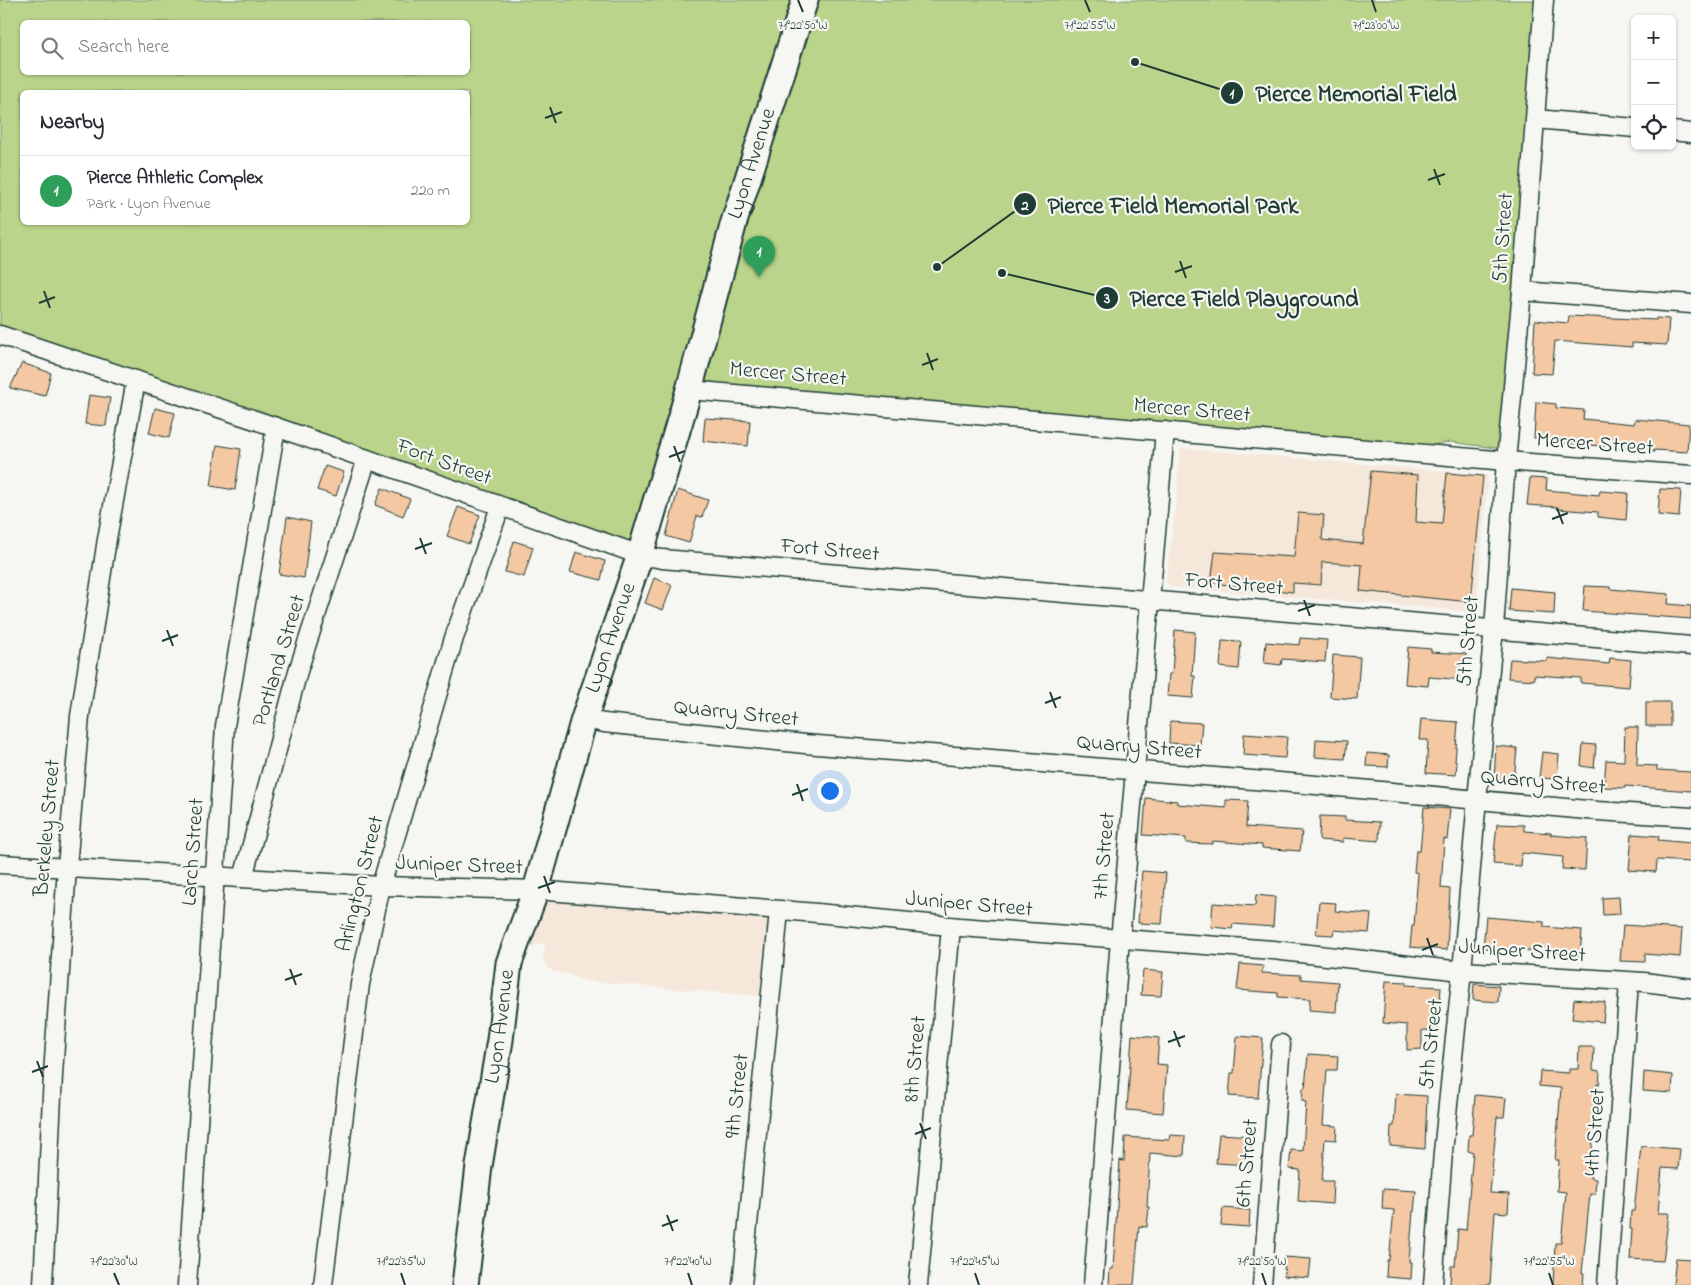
<!DOCTYPE html>
<html lang="en">
<head>
<meta charset="utf-8">
<style>
	:root { --surface:#fff; --page:#f2f2f3; --text:#2b2b33; --muted:#7c7c81; --line:#e1e1e2; --accent:#111827 }
	body { margin:0; font-family:"Indie Flower",sans-serif; background:var(--page); color:var(--text) }
	.controls { position:absolute; right:15px; top:15px; display:grid; overflow:hidden; border-radius:8px; box-shadow:0 1px 4px #0004 }
	.controls button { width:45px; height:45px; display:grid; place-items:center; padding:0; border:0; border-bottom:1px solid var(--line); background:var(--surface); color:var(--text); font:25px sans-serif }
	.you { position:absolute; left:829px; top:790px; width:18px; height:18px; margin:-12px; border:4px solid #fff; border-radius:50%; background:#1a73e8; box-shadow:0 0 0 8px #1a73e833 }
	.badge { display:grid; place-items:center; width:32px; height:32px; border-radius:50%; background:var(--accent); color:#fff; font-size:16px; font-weight:700 }
	.pin { position:absolute; translate:-50% -41px; filter:drop-shadow(0 1px 2px #0008) }
	.pin::after { content:''; position:absolute; top:26px; width:18px; height:15px; background:inherit; clip-path:polygon(0 0,100% 0,50% 100%) }
	.list { margin:0; padding:0; list-style:none }
	h2 { display:flex; justify-content:space-between; align-items:center; height:65px; margin:0; padding:0 20px; font-size:21px }
	h2 small { font-size:16px; font-weight:400; color:var(--muted) }
	.list li { display:grid; grid-template-columns:32px 1fr auto; gap:15px; align-items:center; box-sizing:border-box; height:70px; padding:0 20px; border-top:1px solid var(--line) }
	.list b { display:block; font-size:19px; white-space:nowrap }
	.list p { margin:0; font-size:16px; white-space:nowrap; color:var(--muted) }
	.list em { font-size:16px; font-style:normal; color:var(--muted) }
	.icon { flex:none; width:28px; height:28px; fill:none; stroke:currentColor; stroke-width:2; stroke-linecap:round; stroke-linejoin:round }
	.map { position:relative; flex:none; width:1691px; height:1285px; overflow:hidden }
	.search { position:absolute; background:var(--surface); box-shadow:0 1px 4px #0004; left:20px; top:20px; width:450px; height:55px; display:flex; align-items:center; gap:12px; box-sizing:border-box; padding:0 18px; border-radius:8px; color:var(--muted); font-size:19px }
	.panel { position:absolute; background:var(--surface); box-shadow:0 1px 4px #0004; left:20px; top:90px; width:450px; height:135px; border-radius:8px }
	.map>svg:first-child { display:block }
	.built { fill:#f5e8da }
	.green { fill:#bad48b; stroke:#6c8860; fill-rule:evenodd }
	.building { fill:#f4c8a3; stroke:#1f3d34 }
	.lines { fill:none; stroke-linecap:round; stroke-linejoin:round }
	.street-casing { stroke:#1f3d34; stroke-width:21 }
	.secondary-casing { stroke:#1f3d34; stroke-width:29 }
	.street { stroke:#f6f6f2; stroke-width:18 }
	.secondary { stroke:#f6f6f2; stroke-width:25 }
	.ticks { fill:none; stroke:#1f3d34; stroke-width:2 }
	.labels { text-anchor:middle; dominant-baseline:central; stroke-width:4.5; stroke-linejoin:round; paint-order:stroke }
	.street-label { font-size:22px; fill:#1f3d34; stroke:#f6f6f2 }
	.ticks-label { font-size:12px; text-anchor:middle; fill:#1f3d34; stroke:#f6f6f2; stroke-width:4.5; stroke-linejoin:round; paint-order:stroke }
	.leader { fill:none; stroke:#1f3d34; stroke-width:2 }
	.callout-dot { fill:#1f3d34; stroke:#f6f6f2; stroke-width:2 }
	.mark-label { font-size:15px; text-anchor:middle; font-weight:bold; fill:#fff }
	.callout-label { font-size:24px; text-anchor:middle; font-weight:bold; fill:#1f3d34; stroke:#f6f6f2; stroke-width:4.5; stroke-linejoin:round; paint-order:stroke }
</style>
</head>
<body>
<div class="map">
<svg width="1691" height="1285" viewBox="0 0 1691 1285">
	<rect width="100%" height="100%" fill="#f6f6f2"/>
	<filter id="ink" filterUnits="userSpaceOnUse"><feTurbulence type="fractalNoise" baseFrequency=".02" numOctaves="2"/><feDisplacementMap in="SourceGraphic" scale="10" xChannelSelector="R" yChannelSelector="G"/><feConvolveMatrix kernelMatrix="1 2 1 2 8 2 1 2 1" color-interpolation-filters="sRGB"/></filter>
	<g filter="url(#ink)">
		<!-- built -->
		<g class="built">
			<polygon points="1180,448 1488,475 1476,612 1171,587 1166,581 1177,494"/>
			<polygon points="534,891 776,909 769,997 586,981 566,974 552,971 545,964 543,954 546,945 541,943 529,949 523,960 520,979 516,981"/>
		</g>
		<!-- green -->
		<path class="green" d="M 0,0 L 1539,0 L 1503,449 L 1450,442 L 1427,446 L 701,387 L 637,547 L 0,336 ZM 22,22 L 468,22 L 468,72 L 22,72 ZM 22,92 L 468,92 L 468,222 L 22,222 Z"/>
		<!-- building -->
		<g class="building">
			<polygon points="1569,316 1656,320 1656,318 1669,319 1667,345 1632,343 1632,347 1555,341 1552,374 1532,373 1535,320 1568,323"/>
			<polygon points="22,363 51,373 45,396 10,388"/>
			<polygon points="89,395 110,398 106,426 85,424"/>
			<polygon points="1536,402 1556,404 1556,408 1584,410 1583,419 1634,424 1635,419 1689,424 1687,452 1654,450 1654,452 1632,451 1633,449 1602,446 1562,443 1562,440 1534,438"/>
			<polygon points="155,408 175,413 169,438 149,433"/>
			<polygon points="705,418 750,421 748,446 703,441"/>
			<polygon points="217,445 241,449 235,490 211,486"/>
			<polygon points="325,466 344,472 336,496 317,490"/>
			<polygon points="1371,471 1418,475 1416,522 1442,524 1447,473 1483,476 1471,602 1360,591 1362,565 1322,562 1321,585 1293,583 1293,592 1211,583 1215,552 1294,557 1298,513 1324,515 1322,540 1363,544"/>
			<polygon points="1530,478 1547,479 1546,490 1599,495 1600,491 1628,493 1626,520 1598,517 1598,512 1557,509 1558,507 1527,505"/>
			<polygon points="382,488 410,499 403,516 375,505"/>
			<polygon points="1660,489 1681,490 1679,517 1658,515"/>
			<polygon points="678,490 708,500 702,517 697,516 689,543 666,536"/>
			<polygon points="458,507 480,515 469,544 447,536"/>
			<polygon points="287,517 311,522 304,578 279,574"/>
			<polygon points="514,541 533,547 524,577 505,572"/>
			<polygon points="576,552 605,561 601,580 570,572"/>
			<polygon points="654,578 672,585 663,610 645,603"/>
			<polygon points="1585,586 1610,587 1610,589 1669,594 1668,604 1691,606 1691,619 1583,611"/>
			<polygon points="1511,588 1555,592 1554,614 1509,611"/>
			<polygon points="1175,630 1195,632 1192,676 1195,676 1193,698 1167,696 1169,674 1172,674"/>
			<polygon points="1300,638 1327,640 1325,662 1282,659 1281,665 1264,663 1266,642 1299,645"/>
			<polygon points="1222,641 1241,642 1239,669 1220,667"/>
			<polygon points="1408,647 1431,649 1431,652 1466,654 1464,680 1429,677 1428,686 1405,684"/>
			<polygon points="1333,655 1360,657 1357,699 1330,697"/>
			<polygon points="1547,658 1609,664 1610,658 1631,660 1629,687 1581,683 1581,678 1534,675 1534,680 1508,678 1510,659 1547,661"/>
			<rect x="1646" y="702" width="24" height="24"/>
			<polygon points="1421,719 1458,722 1455,762 1457,762 1456,775 1426,773 1428,740 1419,740"/>
			<polygon points="1170,721 1202,723 1200,745 1169,743"/>
			<polygon points="1625,727 1638,727 1637,765 1657,766 1657,770 1691,772 1691,791 1625,786 1625,788 1604,787 1606,760 1624,761"/>
			<polygon points="1244,734 1287,737 1285,758 1243,755"/>
			<polygon points="1316,739 1347,741 1345,759 1315,757"/>
			<polygon points="1583,744 1596,745 1594,768 1581,766"/>
			<polygon points="1496,746 1517,748 1514,782 1494,780"/>
			<polygon points="1542,752 1559,754 1557,779 1539,778"/>
			<polygon points="1367,753 1389,755 1388,767 1366,766"/>
			<polygon points="1146,798 1177,801 1177,804 1226,808 1226,800 1248,801 1246,827 1302,831 1300,851 1262,848 1262,845 1213,841 1212,844 1186,843 1186,838 1143,835"/>
			<polygon points="1424,807 1450,809 1447,840 1444,839 1441,888 1450,889 1447,950 1410,947 1412,926 1414,926 1418,873 1414,872 1416,851 1420,851"/>
			<polygon points="1320,816 1345,817 1345,820 1380,822 1379,841 1343,838 1343,842 1319,840"/>
			<polygon points="1497,824 1524,825 1524,831 1551,833 1551,835 1587,838 1585,870 1562,869 1563,857 1522,853 1521,866 1493,864"/>
			<polygon points="1632,834 1659,836 1658,840 1691,843 1691,862 1657,860 1656,872 1629,870"/>
			<polygon points="1142,871 1166,873 1162,924 1138,923"/>
			<polygon points="1256,895 1275,897 1273,927 1233,924 1232,929 1211,927 1213,903 1255,906"/>
			<polygon points="1619,897 1620,914 1603,915 1602,898"/>
			<polygon points="1319,902 1336,903 1335,911 1371,914 1369,933 1334,930 1333,935 1316,934"/>
			<polygon points="1486,917 1544,922 1544,927 1582,930 1580,956 1561,955 1561,953 1483,948"/>
			<polygon points="1623,925 1682,929 1680,957 1645,954 1645,962 1620,961"/>
			<polygon points="1240,964 1263,966 1262,973 1301,975 1301,979 1338,982 1336,1012 1309,1010 1310,999 1278,997 1278,993 1237,990"/>
			<polygon points="1143,970 1163,972 1161,996 1141,995"/>
			<polygon points="1386,981 1407,982 1406,985 1441,987 1438,1031 1422,1030 1422,1049 1407,1050 1407,1025 1383,1023"/>
			<polygon points="1474,984 1499,986 1498,1002 1473,1000"/>
			<polygon points="1574,999 1605,1002 1603,1022 1572,1019"/>
			<polygon points="1132,1035 1159,1038 1157,1064 1167,1065 1163,1113 1127,1110"/>
			<polygon points="1237,1036 1263,1038 1258,1098 1229,1096 1231,1073 1234,1073"/>
			<polygon points="1579,1047 1594,1047 1593,1070 1600,1071 1599,1085 1597,1084 1590,1178 1596,1179 1595,1194 1590,1194 1582,1273 1584,1273 1583,1285 1553,1285 1555,1243 1561,1243 1566,1192 1557,1191 1559,1160 1555,1160 1561,1088 1539,1086 1540,1071 1569,1073 1569,1069 1578,1069"/>
			<polygon points="1308,1054 1338,1056 1337,1070 1327,1070 1323,1125 1337,1126 1336,1140 1325,1139 1322,1181 1333,1181 1332,1204 1298,1201 1300,1170 1289,1169 1291,1150 1303,1151 1306,1102 1302,1101 1303,1088 1305,1088"/>
			<polygon points="1644,1072 1673,1075 1672,1093 1643,1091"/>
			<polygon points="1396,1094 1427,1096 1425,1149 1390,1146 1391,1126 1394,1126"/>
			<polygon points="1475,1095 1506,1098 1504,1117 1497,1117 1490,1193 1509,1194 1508,1213 1495,1212 1490,1285 1450,1285 1451,1266 1455,1266 1458,1229 1466,1230 1473,1152 1468,1151 1469,1135 1472,1135"/>
			<polygon points="1219,1134 1252,1136 1250,1165 1216,1163"/>
			<polygon points="1170,1135 1185,1136 1184,1156 1150,1153 1147,1207 1149,1207 1147,1227 1139,1226 1134,1285 1109,1285 1110,1269 1113,1269 1120,1160 1124,1161 1125,1137 1169,1140"/>
			<polygon points="1641,1146 1680,1149 1678,1169 1662,1168 1658,1213 1669,1213 1663,1261 1630,1259 1632,1229 1630,1229 1631,1211 1634,1211"/>
			<polygon points="1383,1189 1416,1191 1414,1212 1413,1211 1409,1262 1412,1262 1411,1279 1386,1277 1387,1260 1389,1260 1394,1210 1382,1209"/>
			<polygon points="1223,1208 1250,1210 1249,1227 1221,1225"/>
			<polygon points="1285,1257 1311,1259 1309,1278 1284,1276"/>
			<polygon points="1676,1258 1691,1259 1691,1285 1673,1285"/>
		</g>
		<g class="lines">
			<defs>
				<g id="street">
					<polyline points="1536,119 1635,128"/>
					<polyline points="1672,131 1691,133"/>
					<polyline points="1522,291 1691,304"/>
					<polyline points="0,335 276,427 640,555 662,559 1691,646"/>
					<polyline points="689,390 1506,461 1691,475"/>
					<polyline points="584,719 604,723 805,744 1316,785 1598,811 1691,817"/>
					<polyline points="0,864 381,886 536,890 817,913 960,927 1273,950 1462,971 1644,982 1691,988"/>
					<polyline points="243,878 298,671 367,459"/>
					<polyline points="43,1285 53,1075 67,867 80,716 107,539 136,380"/>
					<polyline points="187,1285 225,726 276,427"/>
					<polyline points="323,1285 360,984 381,886 454,638 500,507"/>
					<polyline points="742,1285 779,911"/>
					<polyline points="918,1285 951,927"/>
					<polyline points="1093,1285 1119,952 1165,431"/>
					<polyline points="1262,1285 1281,1044"/>
					<polyline points="1433,1285 1443,1152 1462,971 1477,799 1494,629 1506,461 1522,291 1544,0"/>
					<polyline points="1607,1285 1629,982"/>
				</g>
				<g id="secondary">
					<path id="s1" d="M 465,1285 L 479,1166 L 500,1040 L 509,963 L 536,890 L 584,719 L 640,555 L 689,390 L 734,222 L 805,0"/>
				</g>
			</defs>
			<!-- street casing -->
			<use href="#street" class="street-casing"/>
			<!-- secondary casing -->
			<use href="#secondary" class="secondary-casing"/>
			<!-- street -->
			<use href="#street" class="street"/>
			<!-- secondary -->
			<use href="#secondary" class="secondary"/>
		</g>
	</g>
	<!-- ticks -->
	<path class="ticks" d="M 798,0 L 803,12M 1085,0 L 1090,12M 1372,0 L 1376,12M 550,107 L 556,123M 545,118 L 562,112M 1434,169 L 1440,185M 1428,180 L 1445,174M 1180,261 L 1186,278M 1175,272 L 1192,266M 44,291 L 50,308M 39,303 L 55,297M 927,353 L 933,370M 922,365 L 938,359M 674,446 L 680,462M 669,457 L 685,451M 1557,508 L 1563,524M 1552,519 L 1568,513M 420,538 L 426,554M 415,549 L 432,543M 1304,600 L 1310,616M 1298,611 L 1315,605M 167,630 L 173,646M 162,641 L 178,635M 1050,692 L 1056,708M 1045,703 L 1061,697M 797,784 L 803,801M 792,795 L 808,789M 544,876 L 550,893M 538,888 L 555,882M 1427,938 L 1433,955M 1422,950 L 1438,944M 290,969 L 296,985M 285,980 L 302,974M 1174,1031 L 1180,1047M 1168,1042 L 1185,1036M 37,1061 L 43,1077M 32,1072 L 48,1066M 920,1123 L 926,1139M 915,1134 L 931,1128M 667,1215 L 673,1231M 662,1226 L 678,1220M 114,1273 L 119,1285M 401,1273 L 405,1285M 688,1273 L 692,1285M 975,1273 L 979,1285M 1262,1273 L 1266,1285M 1549,1273 L 1553,1285"/>
	<g class="labels">
		<!-- street labels -->
		<g class="street-label">
			<text stroke="none"><textPath href="#s1" startOffset="1161">Lyon Avenue</textPath></text>
			<text transform="translate(1504 238) rotate(-86)">5th Street</text>
			<text transform="translate(788 375) rotate(5)">Mercer Street</text>
			<text transform="translate(1192 411) rotate(5)">Mercer Street</text>
			<text transform="translate(1595 445) rotate(4)">Mercer Street</text>
			<text transform="translate(444 463) rotate(20)">Fort Street</text>
			<text transform="translate(830 551) rotate(5)">Fort Street</text>
			<text transform="translate(1234 585) rotate(5)">Fort Street</text>
			<text stroke="none"><textPath href="#s1" startOffset="666">Lyon Avenue</textPath></text>
			<text transform="translate(1469 641) rotate(-85)">5th Street</text>
			<text transform="translate(280 661) rotate(-73)">Portland Street</text>
			<text transform="translate(736 714) rotate(6)">Quarry Street</text>
			<text transform="translate(1139 748) rotate(5)">Quarry Street</text>
			<text transform="translate(1543 783) rotate(5)">Quarry Street</text>
			<text transform="translate(48 828) rotate(-85)">Berkeley Street</text>
			<text transform="translate(194 852) rotate(-86)">Larch Street</text>
			<text transform="translate(1105 856) rotate(-85)">7th Street</text>
			<text transform="translate(459 866) rotate(2)">Juniper Street</text>
			<text transform="translate(361 884) rotate(-76)">Arlington Street</text>
			<text transform="translate(969 905) rotate(5)">Juniper Street</text>
			<text transform="translate(1522 952) rotate(4)">Juniper Street</text>
			<text stroke="none"><textPath href="#s1" startOffset="261">Lyon Avenue</textPath></text>
			<text transform="translate(1432 1044) rotate(-84)">5th Street</text>
			<text transform="translate(916 1059) rotate(-85)">8th Street</text>
			<text transform="translate(738 1096) rotate(-84)">9th Street</text>
			<text transform="translate(1596 1132) rotate(-86)">4th Street</text>
			<text transform="translate(1248 1163) rotate(-85)">6th Street</text>
		</g>
	</g>
	<g class="ticks-label">
		<text x="803" y="29">71°22'50"W</text>
		<text x="1090" y="29">71°22'55"W</text>
		<text x="1376" y="29">71°23'00"W</text>
		<text x="114" y="1265">71°22'30"W</text>
		<text x="401" y="1265">71°22'35"W</text>
		<text x="688" y="1265">71°22'40"W</text>
		<text x="975" y="1265">71°22'45"W</text>
		<text x="1262" y="1265">71°22'50"W</text>
		<text x="1549" y="1265">71°22'55"W</text>
	</g>
	<!-- callouts -->
	<path class="leader" d="M1135 62L1232 93M937 267L1025 204M1002 273L1107 298"/>
	<g class="callout-dot">
		<circle cx="1135" cy="62" r="5"/>
		<circle cx="937" cy="267" r="5"/>
		<circle cx="1002" cy="273" r="5"/>
		<circle cx="1232" cy="93" r="12"/>
		<circle cx="1025" cy="204" r="12"/>
		<circle cx="1107" cy="298" r="12"/>
	</g>
	<g class="mark-label">
		<text x="1232" y="98">1</text>
		<text x="1025" y="210">2</text>
		<text x="1107" y="303">3</text>
	</g>
	<g class="callout-label">
		<text x="1356" y="101">Pierce Memorial Field</text>
		<text x="1173" y="213">Pierce Field Memorial Park</text>
		<text x="1244" y="306">Pierce Field Playground</text>
	</g>
</svg>
<div class="controls">
<button>+</button>
<button>−</button>
<button><svg class="icon" aria-label="locate" viewBox="0 0 24 24"><circle cx="12" cy="12" r="6"/><path d="M12 2v4M12 18v4M2 12h4M18 12h4"/></svg></button>
</div>
<div class="you"></div>
<div class="pin badge" style="left:759px;top:277px;background:#2e9e5b">1</div>
<div class="search"><svg class="icon" aria-label="search" viewBox="0 0 24 24"><circle cx="10" cy="10" r="6"/><path d="M15 15l6 6"/></svg>Search here</div>
<section class="panel">
<h2>Nearby<small></small></h2>
<ul class="list">
<li><span class="badge" style="background:#2e9e5b">1</span><div><b>Pierce Athletic Complex</b><p>Park · Lyon Avenue</p></div><em>220 m</em></li>
</ul>
</section>
</div>
</body>
</html>
